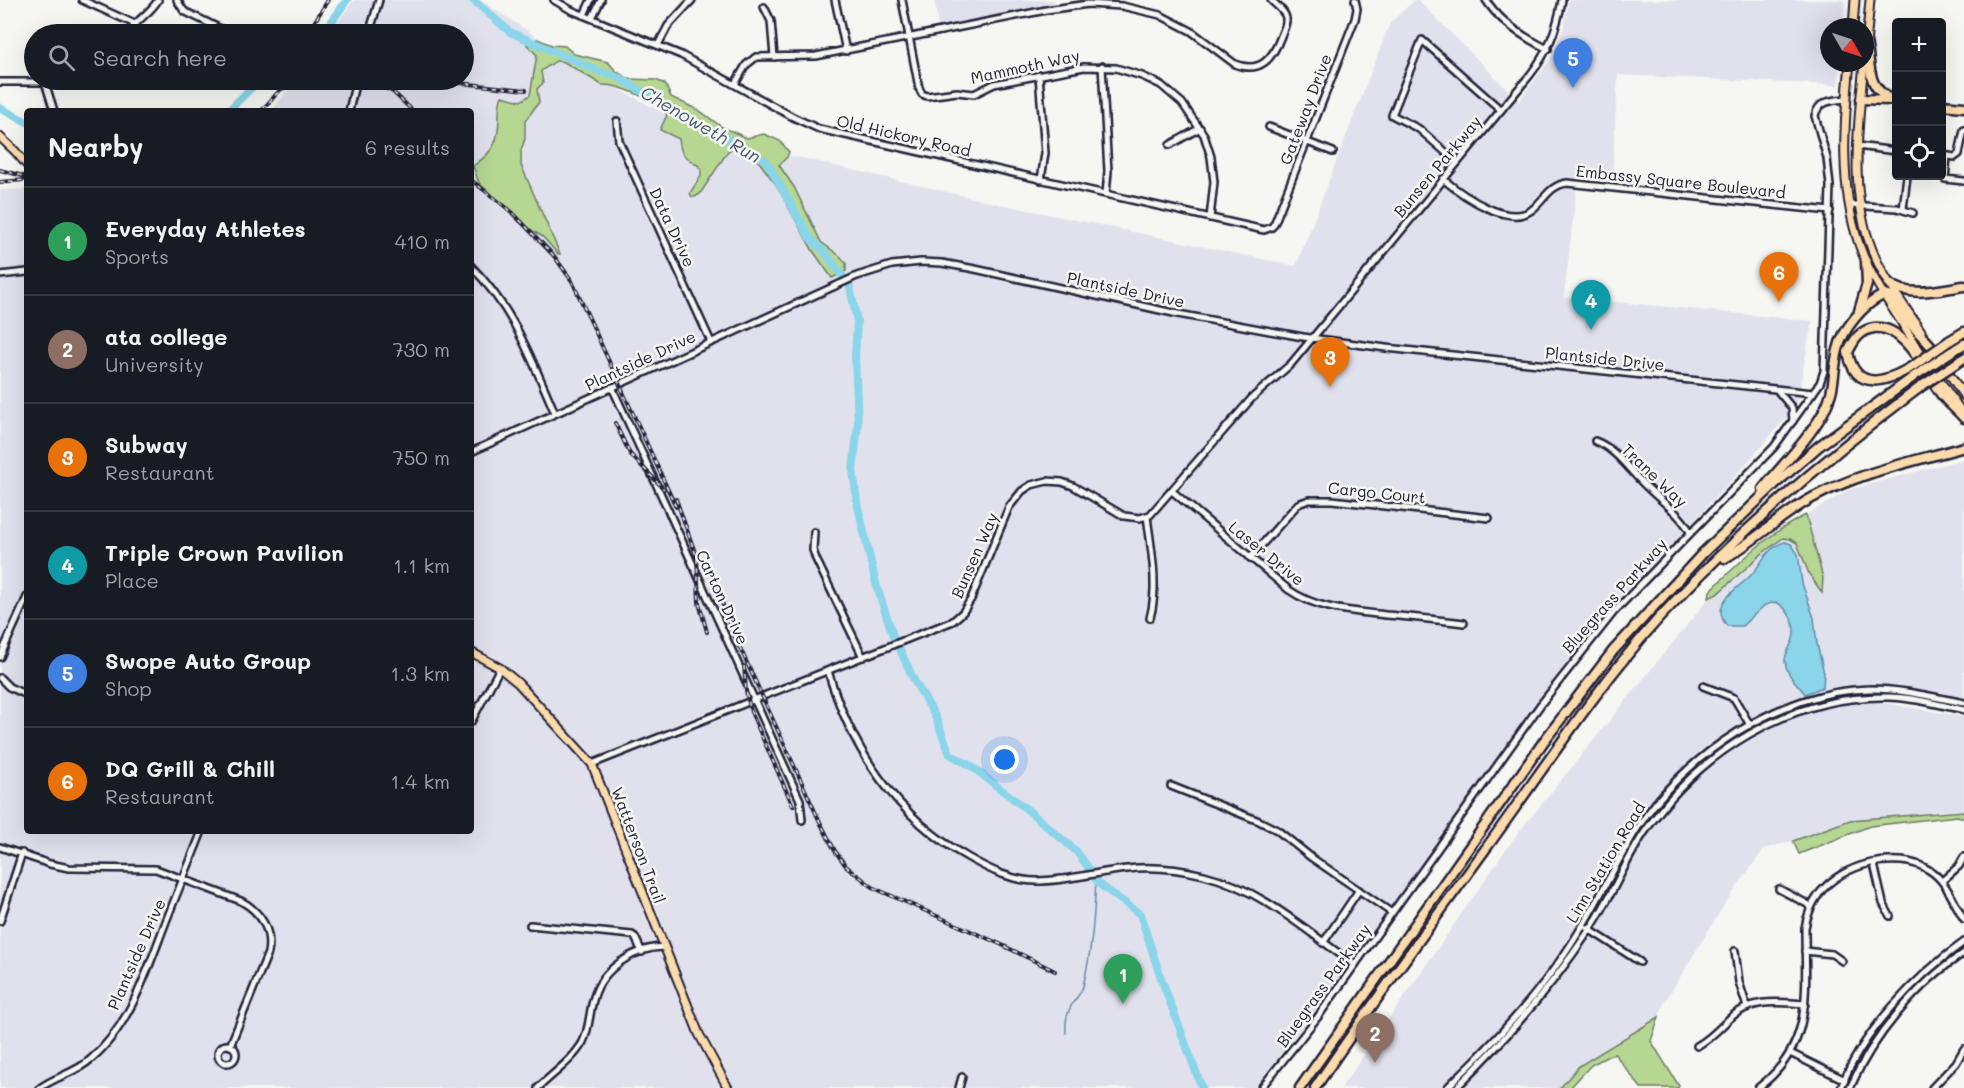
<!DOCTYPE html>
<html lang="en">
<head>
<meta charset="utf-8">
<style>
	:root { --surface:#171b24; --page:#20242c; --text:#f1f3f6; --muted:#9ea1a6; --line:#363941; --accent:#1a73e8 }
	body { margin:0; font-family:Mali,sans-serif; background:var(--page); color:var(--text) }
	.controls { position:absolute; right:18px; top:18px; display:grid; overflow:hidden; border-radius:6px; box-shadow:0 6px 24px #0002 }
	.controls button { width:54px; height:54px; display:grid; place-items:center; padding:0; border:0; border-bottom:2px solid var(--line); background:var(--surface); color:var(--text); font:30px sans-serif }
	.compass { position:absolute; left:1820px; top:18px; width:54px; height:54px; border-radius:50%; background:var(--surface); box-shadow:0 6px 24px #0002; rotate:129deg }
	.you { position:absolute; left:1005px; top:760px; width:21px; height:21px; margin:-15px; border:4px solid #fff; border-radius:50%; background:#1a73e8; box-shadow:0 0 0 9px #1a73e833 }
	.badge { display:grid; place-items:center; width:39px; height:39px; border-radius:50%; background:var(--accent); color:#fff; font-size:20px; font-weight:700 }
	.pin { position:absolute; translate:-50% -50px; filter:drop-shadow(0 2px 3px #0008) }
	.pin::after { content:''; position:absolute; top:32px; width:21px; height:18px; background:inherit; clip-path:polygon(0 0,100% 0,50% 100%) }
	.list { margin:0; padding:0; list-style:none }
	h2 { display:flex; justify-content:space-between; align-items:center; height:78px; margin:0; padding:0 24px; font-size:26px }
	h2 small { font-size:20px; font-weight:400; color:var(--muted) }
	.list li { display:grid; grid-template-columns:39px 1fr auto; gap:18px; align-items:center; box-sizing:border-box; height:108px; padding:0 24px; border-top:2px solid var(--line) }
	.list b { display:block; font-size:22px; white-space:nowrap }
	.list p { margin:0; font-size:20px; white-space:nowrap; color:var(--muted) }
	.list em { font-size:20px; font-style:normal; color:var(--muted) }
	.icon { flex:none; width:33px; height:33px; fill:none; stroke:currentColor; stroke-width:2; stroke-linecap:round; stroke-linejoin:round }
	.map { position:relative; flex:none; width:1964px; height:1088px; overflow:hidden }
	.search { position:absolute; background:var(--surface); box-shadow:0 6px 24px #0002; left:24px; top:24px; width:450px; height:66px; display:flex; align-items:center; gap:15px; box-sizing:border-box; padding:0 21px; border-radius:33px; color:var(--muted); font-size:22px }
	.panel { position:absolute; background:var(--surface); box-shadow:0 6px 24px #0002; left:24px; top:108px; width:450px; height:726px; border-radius:6px }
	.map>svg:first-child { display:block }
	.built { fill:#e1e1ed }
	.green { fill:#b5d791; stroke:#6c7c66; stroke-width:1.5 }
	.water { fill:#8ad5ea; stroke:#608da4; stroke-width:1.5 }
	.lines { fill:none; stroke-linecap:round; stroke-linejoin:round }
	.stream { stroke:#608da4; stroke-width:1.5 }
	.river { stroke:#8ad5ea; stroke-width:8 }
	.minor-casing { stroke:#22223b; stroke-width:10 }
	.major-casing { stroke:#22223b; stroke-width:11 }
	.highway-casing { stroke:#22223b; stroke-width:13 }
	.minor { stroke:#f6f6f2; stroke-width:5 }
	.major { stroke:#fedbac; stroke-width:7 }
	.highway { stroke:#fedbac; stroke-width:8 }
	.rail-casing { stroke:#22223b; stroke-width:4 }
	.rail { stroke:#f6f6f2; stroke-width:1.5; stroke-dasharray:4.5; stroke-linecap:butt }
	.highway-bridge-casing { stroke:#22223b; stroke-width:13; stroke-linecap:butt }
	.highway-bridge { stroke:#fedbac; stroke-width:8 }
	.labels { text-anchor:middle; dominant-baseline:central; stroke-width:5; stroke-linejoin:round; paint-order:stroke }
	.street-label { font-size:16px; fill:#22223b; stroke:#f6f6f2 }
	.water-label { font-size:18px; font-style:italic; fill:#415870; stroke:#f6f6f2 }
</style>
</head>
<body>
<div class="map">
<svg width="1964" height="1088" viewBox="0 0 1964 1088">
	<rect width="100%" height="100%" fill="#f6f6f2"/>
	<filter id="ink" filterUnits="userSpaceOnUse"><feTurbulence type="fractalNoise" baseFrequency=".0167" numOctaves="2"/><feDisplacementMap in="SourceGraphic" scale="12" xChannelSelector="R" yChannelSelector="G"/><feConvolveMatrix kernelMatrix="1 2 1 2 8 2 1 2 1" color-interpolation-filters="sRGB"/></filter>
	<g filter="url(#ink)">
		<!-- built -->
		<g class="built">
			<polygon points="354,0 480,0 608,83 726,147 797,157 999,204 1296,266 1390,23 1415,0 1418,0 1519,101 1549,61 1563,29 1569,0 1843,0 1845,1 1843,27 1829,27 1829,63 1840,63 1838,85 1618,75 1612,178 1578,176 1564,297 1812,321 1796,407 1738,473 1580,644 1325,998 1254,1088 0,1088 0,190 27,189 27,831 471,831 471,111 272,111 296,80 464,80 464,34 329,34"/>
			<polygon points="936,0 1055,0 1053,5 938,29 935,3"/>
			<polygon points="1964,459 1964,700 1896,687 1856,686 1836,690 1840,706 1860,702 1885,703 1964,717 1964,811 1850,820 1803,838 1764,849 1726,902 1664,1003 1659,1017 1579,1066 1560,1088 1341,1088 1514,838 1709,598 1717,594 1764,552 1782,538 1790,539 1797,543 1809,574 1823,578 1806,515 1851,489"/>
		</g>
		<!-- green -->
		<g class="green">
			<path d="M 537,39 L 552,45 L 565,46 L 574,54 L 608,62 L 617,72 L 629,79 L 656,80 L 665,84 L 671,97 L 700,111 L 722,127 L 747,138 L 764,134 L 780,141 L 789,152 L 787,157 L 779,165 L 794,187 L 821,242 L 840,256 L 846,263 L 846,271 L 832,278 L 813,251 L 776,185 L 760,163 L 746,153 L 733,148 L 728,151 L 700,194 L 695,197 L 692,197 L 690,193 L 701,176 L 701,168 C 687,156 681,160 679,139 L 660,130 L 667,115 C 658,101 619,84 602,85 L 564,62 L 556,61 L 541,71 L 543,83 L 537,89 L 539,102 L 525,121 L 525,139 L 521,150 L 521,165 L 560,254 L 558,254 L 543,237 L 520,223 L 479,183 L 473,166 C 495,151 499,140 499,114 C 499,107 499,102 502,96 L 521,101 L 530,95 L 537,55 L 527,45 Z"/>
			<path d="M 1806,515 L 1823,578 L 1822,593 L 1809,574 L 1797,543 L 1790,539 L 1783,538 L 1764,552 L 1717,594 L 1709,598 L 1710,591 C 1740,562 1768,533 1806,515 Z"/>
			<polygon points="1964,811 1964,818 1957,816 1870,826 1799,854 1793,841 1850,820"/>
			<polygon points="1659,1017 1651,1041 1679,1086 1678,1088 1641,1088 1614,1053 1591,1065 1570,1088 1560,1088 1579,1066"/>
		</g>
		<!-- water -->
		<path class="water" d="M 1785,542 L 1791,544 L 1798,554 L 1802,583 L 1814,618 L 1817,644 L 1824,673 L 1823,687 L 1805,694 C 1797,683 1787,676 1785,662 C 1784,654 1791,647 1793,639 C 1797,625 1789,609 1776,602 L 1765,605 L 1742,626 L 1727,626 C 1709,604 1736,590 1749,577 C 1762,565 1766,547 1785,542 Z"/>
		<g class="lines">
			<!-- stream -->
			<path class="stream" d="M 1066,1033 C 1065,1024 1067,1014 1071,1006 C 1075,999 1081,994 1083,986 C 1092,951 1094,916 1096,880"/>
			<!-- river -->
			<g class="river">
				<polyline points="473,0 510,32 598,71 620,78 683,117 724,137 766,161 810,238 826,254 841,274 850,287 857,321 855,357 858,424 853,470 857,502 876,584 894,639"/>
				<polyline points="323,34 347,0"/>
				<polyline points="0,108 27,122"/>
				<polyline points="228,111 259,80"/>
				<polyline points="900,650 915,682 935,716 950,754 971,766 1029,811 1076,851 1090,870"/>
				<polyline points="1094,877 1099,884 1140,914 1161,978 1202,1088"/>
			</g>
			<defs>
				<g id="minor">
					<polyline points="82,0 135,24"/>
					<polyline points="177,0 184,11 231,34"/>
					<polyline points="554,0 571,10 681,55 793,117 819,129 1264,230 1272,227 1275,222 1355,19 1357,9 1355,0"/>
					<polyline points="835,0 846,51"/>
					<polyline points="902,0 919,88 922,94 927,96 957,92 974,94 994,84 1084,67 1116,68 1142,76 1161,85 1182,103 1204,135 1211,157 1214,182 1210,218"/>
					<path d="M 1486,0 C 1500,22 1525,38 1548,49"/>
					<polyline points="764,7 771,21 774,57"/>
					<polyline points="584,15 591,0"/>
					<polyline points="592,18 601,0"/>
					<path d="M 128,34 C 135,20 150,14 158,0"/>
					<polyline points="369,34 379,0"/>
					<polyline points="658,45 668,26 692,0"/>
					<polyline points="1102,66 1108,171 1106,194"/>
					<polyline points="1039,75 1045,153 1041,180"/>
					<polyline points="0,82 45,82 53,80"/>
					<polyline points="45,82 54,111"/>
					<path d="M 735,84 L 746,65 L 756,57 L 816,56 L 1046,10 L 1088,4 L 1122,6 L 1160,15 L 1191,31 L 1235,64 C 1261,74 1273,58 1281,36 C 1283,31 1287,24 1286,18 C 1285,11 1276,5 1271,0"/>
					<polyline points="349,111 356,80"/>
					<polyline points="617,121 619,141 711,342"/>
					<polyline points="1269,127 1333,152"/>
					<polyline points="1170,145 1200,128"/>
					<polyline points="1857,146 1896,151"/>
					<polyline points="1942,155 1955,157 1959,154 1964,130"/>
					<polyline points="1947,156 1945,179 1964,181"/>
					<polyline points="1457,162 1419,129 1392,115 1422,40 1501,110"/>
					<path d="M 1443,179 C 1462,195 1511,230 1534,208 C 1545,198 1551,185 1567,183 L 1830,211"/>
					<polyline points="1849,205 1897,208 1913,213"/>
					<polyline points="1903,209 1907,176"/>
					<path d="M 471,266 C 514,310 531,358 555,413"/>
					<polyline points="0,275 27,272"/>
					<polyline points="612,387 800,800 802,820"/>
					<polyline points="1778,391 1792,408 1793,421"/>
					<path d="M 1595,441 C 1617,449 1631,473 1648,488 C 1662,502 1681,514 1690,532"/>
					<polyline points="471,452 857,276 892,265 921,262 942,263 975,269 1178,314 1303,337 1386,348 1813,393"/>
					<path d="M 1172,491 L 1289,590 C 1318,610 1352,611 1386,615 C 1412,617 1438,620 1464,623"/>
					<path d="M 1147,516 C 1151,549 1159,586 1150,618"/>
					<polyline points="814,532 813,550 816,559 863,657"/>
					<polyline points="1250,558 1298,504 1309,500 1332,500 1489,518"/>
					<polyline points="0,657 27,597"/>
					<path d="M 828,671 C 851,749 897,818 969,858 C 990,870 1012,881 1037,881 C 1067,881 1097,872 1127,869 C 1152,866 1179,869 1204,875 C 1261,889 1308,932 1355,965"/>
					<polyline points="0,678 9,687 27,695"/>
					<polyline points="1703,686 1734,698 1750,725"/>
					<polyline points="471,722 500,668"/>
					<path d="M 592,764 L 953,621 L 963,612 L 971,599 L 1009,507 L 1022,491 L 1031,485 L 1047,481 L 1062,482 L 1073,486 L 1124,516 L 1140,518 L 1150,515 L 1252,398 L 1291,364 L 1530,75 C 1548,52 1557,29 1562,0"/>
					<polyline points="1171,786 1259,821 1277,830 1312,858 1392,913"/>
					<path d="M 0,847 L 50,864 L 69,868 L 156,869 L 241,901 C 261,912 272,930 268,953 L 230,1046"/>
					<polyline points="1874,864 1883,903 1890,916"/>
					<polyline points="1942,881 1959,866 1964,857"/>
					<polyline points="1779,889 1811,906"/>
					<polyline points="0,921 22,853"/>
					<polyline points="530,925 632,935 635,937 642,952"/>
					<polyline points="1587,928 1640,962"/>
					<polyline points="1323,943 1359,890"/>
					<polyline points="1735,951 1739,982 1747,1007"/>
					<polyline points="1805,951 1832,954 1842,961"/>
					<circle cx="227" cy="1054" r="9"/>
					<path d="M 1697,1046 C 1710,1039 1719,1029 1729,1019 C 1752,998 1777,1002 1805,1004"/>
					<polyline points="1790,1053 1845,1080"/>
					<path d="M 40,1088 C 56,1076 76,1073 91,1059 C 130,1026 147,971 165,924 C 177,893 190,862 202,831"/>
					<path d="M 538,1088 C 552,1074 573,1060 583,1042 C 590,1027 589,1012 594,997 C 602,969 635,947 664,947"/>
					<polyline points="959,1088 962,1077"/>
					<path d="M 1261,1088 L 1317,1018 L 1541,704 L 1614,612 L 1774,447 L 1820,383 L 1824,371 L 1830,186 L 1827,158 L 1815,116 C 1818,100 1834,100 1847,99"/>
					<path d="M 1447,1088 C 1457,1077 1469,1067 1479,1056 C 1510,1025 1539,991 1564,955 C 1592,915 1611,871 1637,829 C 1683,756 1781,690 1870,689 C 1901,689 1933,697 1964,703"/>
					<path d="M 1456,1088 C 1505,1040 1550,989 1588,932 C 1610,901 1623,865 1644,833 C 1698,753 1789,695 1888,697 C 1913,697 1939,705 1964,710"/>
					<path d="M 1758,1088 C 1815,1045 1805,991 1805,928 C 1807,915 1811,905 1819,894 C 1841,864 1897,850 1929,870 C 1947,881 1953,902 1964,919"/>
					<path d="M 1841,1088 C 1861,1033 1917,975 1964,942"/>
					<path d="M 1850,1088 C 1872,1038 1917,983 1964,953"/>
					<polyline points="1932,1088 1956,1063 1964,1049"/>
				</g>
				<g id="major">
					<polyline points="1853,27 1855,0"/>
					<polyline points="1866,45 1870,0"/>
					<path d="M 1850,63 C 1844,123 1839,186 1859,244 C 1868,271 1884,296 1900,320 C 1919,351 1940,381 1961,411"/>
					<path d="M 1864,63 C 1858,130 1847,198 1877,261 C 1889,286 1906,308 1921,331"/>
					<polyline points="0,137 15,151 27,165"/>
					<polyline points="1932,348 1964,396"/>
					<polyline points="471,652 500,668 518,683 592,764 699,1034 728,1088"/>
				</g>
				<g id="highway">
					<path d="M 1866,42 C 1872,69 1865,87 1894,101"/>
					<polyline points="1861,99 1890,100"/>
					<polyline points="1942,105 1964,107"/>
					<path d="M 1889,283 C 1909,299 1941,289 1964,286"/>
					<polyline points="1859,311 1867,284 1866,262"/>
					<polyline points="1949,341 1964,332"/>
					<polyline points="1951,352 1964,344"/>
					<polyline points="1955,364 1964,358"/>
					<path d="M 1913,366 C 1887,382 1855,393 1848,352 C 1854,340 1860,330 1874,328 C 1906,325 1925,373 1941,394 C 1948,403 1957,410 1964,418"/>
					<path d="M 1763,489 C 1783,464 1807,441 1823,413 C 1836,389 1832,375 1838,350 C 1843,328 1863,305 1883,295 L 1892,297 L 1910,323 L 1931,346"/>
					<path d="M 1725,558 C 1756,540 1781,515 1812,498 C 1860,472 1912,462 1964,447"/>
					<polyline points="1300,1088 1544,741 1613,651 1703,553 1775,484 1819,446 1916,375"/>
					<path d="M 1315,1088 C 1369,1007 1427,930 1484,851 C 1541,773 1594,690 1659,618 C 1738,532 1829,455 1923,385"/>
				</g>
			</defs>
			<!-- minor casing -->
			<use href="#minor" class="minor-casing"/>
			<!-- major casing -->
			<use href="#major" class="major-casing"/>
			<!-- highway casing -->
			<use href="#highway" class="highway-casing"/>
			<!-- minor -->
			<use href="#minor" class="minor"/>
			<!-- major -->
			<use href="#major" class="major"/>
			<!-- highway -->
			<use href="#highway" class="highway"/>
			<defs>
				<g id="rail">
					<polyline points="307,34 328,0"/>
					<polyline points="370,80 393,92 413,111"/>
					<polyline points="431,80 526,90"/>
					<polyline points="263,109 280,90 299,80"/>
					<polyline points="0,170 27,177"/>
					<polyline points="471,180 511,211 554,256 572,281 676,507"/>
					<polyline points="0,182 24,180"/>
					<polyline points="615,423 630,454 664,489"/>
					<polyline points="676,499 697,558 699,603 707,632"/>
					<polyline points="709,567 738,646"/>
					<polyline points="736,639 819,820 835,851 846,866 874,888 1000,944 1055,971"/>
					<polyline points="744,666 746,691 751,712 793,806"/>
				</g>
			</defs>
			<!-- rail casing -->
			<use href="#rail" class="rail-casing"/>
			<!-- rail -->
			<use href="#rail" class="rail"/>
			<defs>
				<g id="highway-bridge">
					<polyline points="1913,366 1949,341"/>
					<polyline points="1916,375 1951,352"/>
					<polyline points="1923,385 1955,364"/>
				</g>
			</defs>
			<!-- highway-bridge casing -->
			<use href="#highway-bridge" class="highway-bridge-casing"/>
			<!-- highway-bridge -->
			<use href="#highway-bridge" class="highway-bridge"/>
		</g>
	</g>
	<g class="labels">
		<!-- street labels -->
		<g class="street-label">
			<text transform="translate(1025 66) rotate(-12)">Mammoth Way</text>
			<text transform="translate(1305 109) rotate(-69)">Gateway Drive</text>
			<text transform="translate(904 135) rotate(13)">Old Hickory Road</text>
			<text transform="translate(1437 166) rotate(-50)">Bunsen Parkway</text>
			<text transform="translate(1681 181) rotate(6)">Embassy Square Boulevard</text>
			<text transform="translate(673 227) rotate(65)">Data Drive</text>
			<text transform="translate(1126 289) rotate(12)">Plantside Drive</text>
			<text transform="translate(1605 358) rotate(6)">Plantside Drive</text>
			<text transform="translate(640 360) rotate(-25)">Plantside Drive</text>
			<text transform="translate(1655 475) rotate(44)">Trane Way</text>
			<text transform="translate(1377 492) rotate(6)">Cargo Court</text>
			<text transform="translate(1267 553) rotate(39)">Laser Drive</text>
			<text transform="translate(974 555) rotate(-66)">Bunsen Way</text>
			<text transform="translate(1614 595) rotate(-48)">Bluegrass Parkway</text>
			<text transform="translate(723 597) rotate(65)">Carton Drive</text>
			<text transform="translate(639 845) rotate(69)">Watterson Trail</text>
			<text transform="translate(1605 862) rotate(-59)">Linn Station Road</text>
			<text transform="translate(136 954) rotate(-66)">Plantside Drive</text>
			<text transform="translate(1323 985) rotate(-54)">Bluegrass Parkway</text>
		</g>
		<!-- water labels -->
		<g class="water-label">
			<text transform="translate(701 124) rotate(30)">Chenoweth Run</text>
		</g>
	</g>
</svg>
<div class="controls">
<button>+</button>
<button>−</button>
<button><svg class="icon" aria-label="locate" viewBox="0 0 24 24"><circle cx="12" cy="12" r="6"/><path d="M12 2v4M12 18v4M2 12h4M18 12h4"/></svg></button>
</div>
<svg class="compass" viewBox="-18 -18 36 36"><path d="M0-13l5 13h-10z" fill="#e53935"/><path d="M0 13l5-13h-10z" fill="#9ea1a6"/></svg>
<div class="you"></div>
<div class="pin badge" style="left:1123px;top:1004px;background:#2e9e5b">1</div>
<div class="pin badge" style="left:1375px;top:1063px;background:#8d6e63">2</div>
<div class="pin badge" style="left:1330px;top:387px;background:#e8710a">3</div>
<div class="pin badge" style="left:1591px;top:330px;background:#0f9aa8">4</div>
<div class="pin badge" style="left:1573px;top:88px;background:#3f7fe0">5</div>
<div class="pin badge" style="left:1779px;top:302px;background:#e8710a">6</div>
<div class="search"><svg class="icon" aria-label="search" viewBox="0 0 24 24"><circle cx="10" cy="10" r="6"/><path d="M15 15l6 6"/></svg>Search here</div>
<section class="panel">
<h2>Nearby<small>6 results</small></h2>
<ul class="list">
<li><span class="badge" style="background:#2e9e5b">1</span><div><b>Everyday Athletes</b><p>Sports</p></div><em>410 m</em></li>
<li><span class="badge" style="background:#8d6e63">2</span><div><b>ata college</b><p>University</p></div><em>730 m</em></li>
<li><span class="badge" style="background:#e8710a">3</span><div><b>Subway</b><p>Restaurant</p></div><em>750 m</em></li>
<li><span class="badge" style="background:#0f9aa8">4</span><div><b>Triple Crown Pavilion</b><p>Place</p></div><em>1.1 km</em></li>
<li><span class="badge" style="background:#3f7fe0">5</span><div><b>Swope Auto Group</b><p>Shop</p></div><em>1.3 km</em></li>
<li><span class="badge" style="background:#e8710a">6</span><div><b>DQ Grill &amp; Chill</b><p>Restaurant</p></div><em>1.4 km</em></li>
</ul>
</section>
</div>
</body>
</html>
